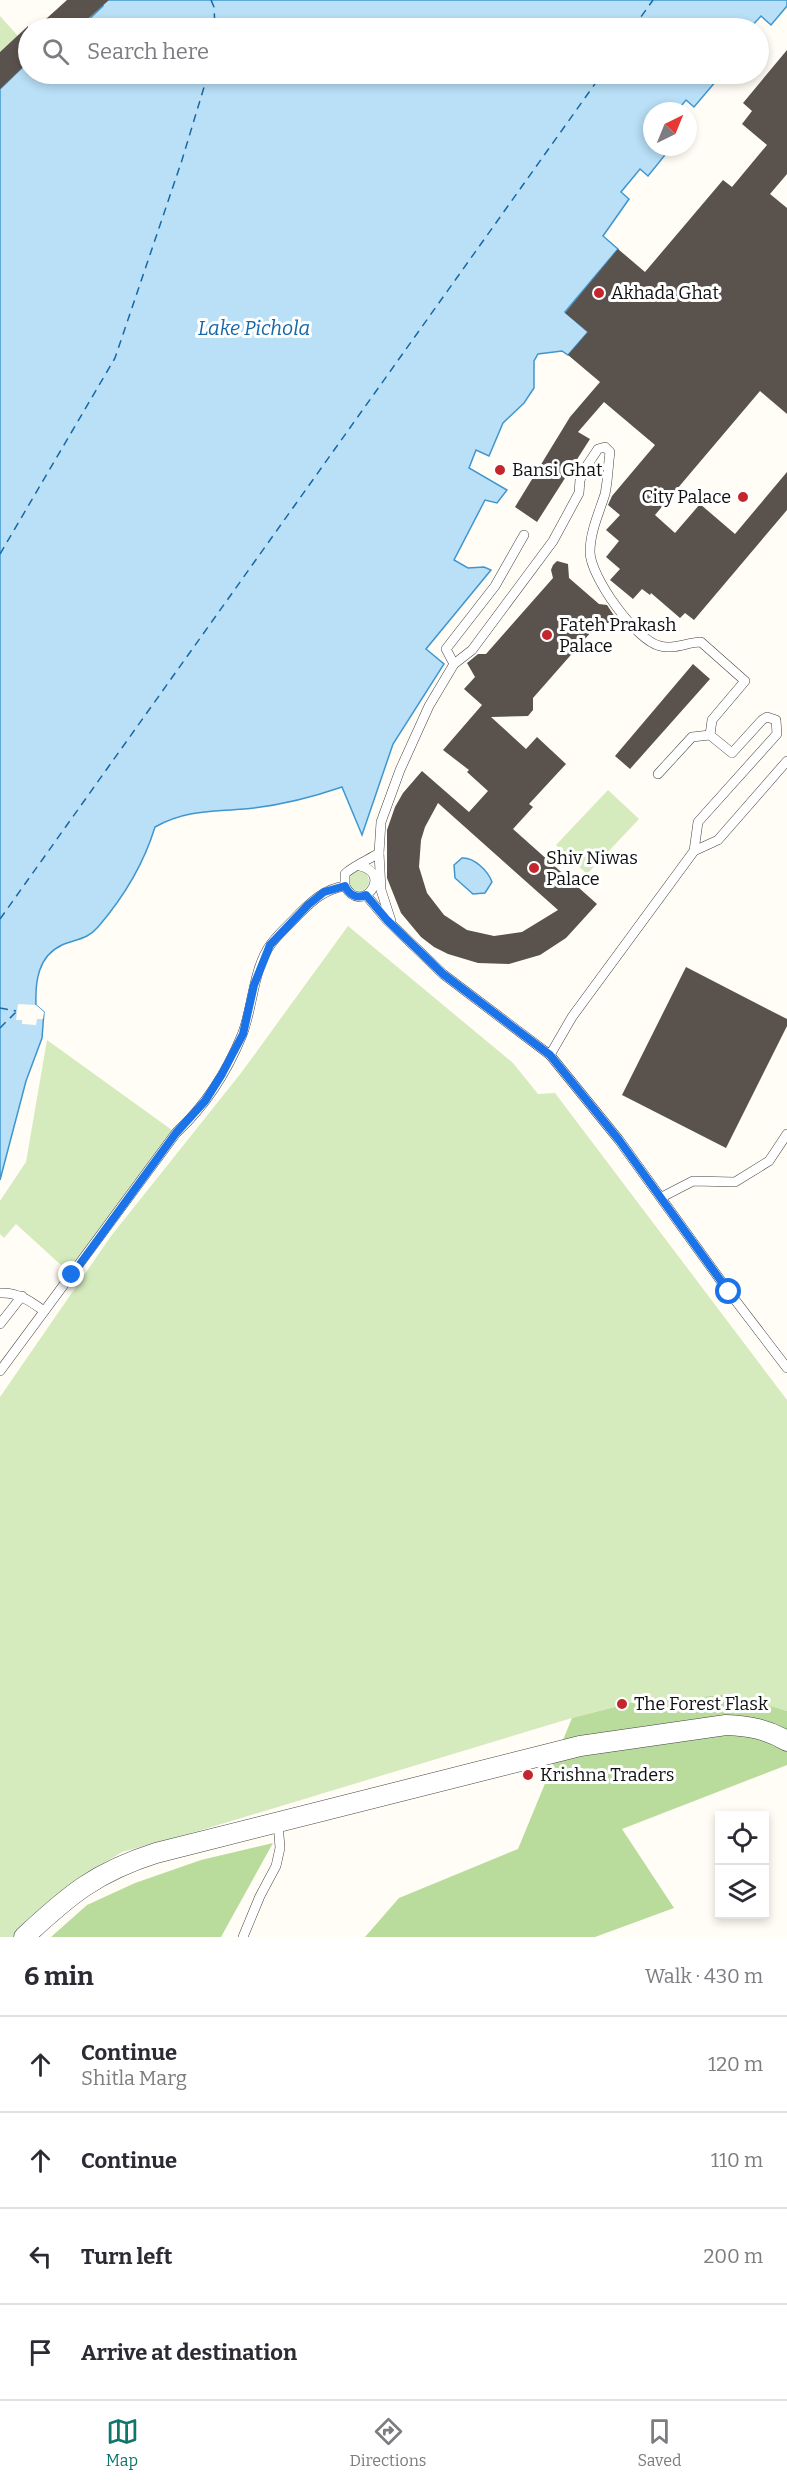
<!DOCTYPE html>
<html lang="en">
<head>
<meta charset="utf-8">
<style>
	:root { --surface:#fff; --page:#f7f7f7; --text:#2b2b33; --muted:#7c7c81; --line:#e1e1e2; --accent:#0f766e }
	body { margin:0; font-family:Bitter,serif; background:var(--page); color:var(--text) }
	.controls { position:absolute; right:18px; bottom:18px; display:grid; overflow:hidden; border-radius:0px; box-shadow:0 3px 9px #0003 }
	.controls button { width:54px; height:54px; display:grid; place-items:center; padding:0; border:0; border-bottom:2px solid var(--line); background:var(--surface); color:var(--text); font:30px sans-serif }
	.compass { position:absolute; left:643px; top:102px; width:54px; height:54px; border-radius:50%; background:var(--surface); box-shadow:0 3px 9px #0003; rotate:43deg }
	.stop { position:absolute; width:18px; height:18px; margin:-14px; border:4px solid #1a73e8; border-radius:50%; background:#fff }
	.stop.end { background:#1a73e8; border-color:#fff; box-shadow:0 2px 6px #0008 }
	.list { margin:0; padding:0; list-style:none }
	h2 { display:flex; justify-content:space-between; align-items:center; height:78px; margin:0; padding:0 24px; font-size:26px }
	h2 small { font-size:20px; font-weight:400; color:var(--muted) }
	.list li { display:grid; grid-template-columns:39px 1fr auto; gap:18px; align-items:center; box-sizing:border-box; height:96px; padding:0 24px; border-top:2px solid var(--line) }
	.list b { display:block; font-size:22px; white-space:nowrap }
	.list p { margin:0; font-size:20px; white-space:nowrap; color:var(--muted) }
	.list em { font-size:20px; font-style:normal; color:var(--muted) }
	.icon { flex:none; width:33px; height:33px; fill:none; stroke:currentColor; stroke-width:2; stroke-linecap:round; stroke-linejoin:round }
	.map { position:relative; flex:none; width:787px; height:1937px; overflow:hidden }
	.search { position:absolute; background:var(--surface); box-shadow:0 3px 9px #0003; left:18px; right:18px; top:18px; height:66px; display:flex; align-items:center; gap:15px; box-sizing:border-box; padding:0 21px; border-radius:33px; color:var(--muted); font-size:22px }
	.sheet { height:462px; background:var(--surface) }
	nav { display:flex; justify-content:space-around; align-items:center; box-sizing:border-box; height:84px; border-top:2px solid var(--line); background:var(--surface); font-size:16px; color:var(--muted) }
	nav a { display:grid; justify-items:center; gap:3px }
	nav .on { color:var(--accent) }
	.map>svg:first-child { display:block }
	.green { fill:#d5ebbd }
	.forest { fill:#b9dc9c }
	.water { fill:#b9e0f7; stroke:#3f96cf; stroke-width:1.5 }
	.pier { fill:#fffdf5 }
	.lines { fill:none; stroke-linecap:round; stroke-linejoin:round }
	.ferry { stroke:#1768a6; stroke-width:1.5; stroke-dasharray:8 6; stroke-linecap:butt }
	.building { fill:#5a524d; fill-rule:evenodd }
	.service-casing { stroke:#444; stroke-width:10 }
	.minor-casing { stroke:#444; stroke-width:21 }
	.service { stroke:#fff; stroke-width:9 }
	.minor { stroke:#fff; stroke-width:20 }
	.route { stroke:#1a73e8; stroke-width:8 }
	.poi-dot { fill:#c4262e; stroke:#fff; stroke-width:2 }
	.labels { text-anchor:middle; dominant-baseline:central; stroke-width:6; stroke-linejoin:round; paint-order:stroke }
	.poi-label { font-size:18px; fill:#111; stroke:#fff; text-anchor:start }
	.water-label { font-size:20px; font-style:italic; fill:#1768a6; stroke:#fff }
</style>
</head>
<body>
<div class="map">
<svg width="787" height="1937" viewBox="0 0 787 1937">
	<rect width="100%" height="100%" fill="#fffdf5"/>
	<!-- green -->
	<g class="green">
		<polygon points="0,16 18,36 0,52"/>
		<polygon points="608,790 639,819 587,874 556,845"/>
		<circle cx="359" cy="881" r="10"/>
		<polygon points="348,926 513,1063 538,1094 555,1093 787,1400 787,1711 733,1694 630,1703 572,1718 195,1832 122,1852 88,1873 46,1906 13,1937 0,1937 0,1397 111,1236 241,1073"/>
		<polygon points="47,1040 176,1133 72,1275 16,1224 4,1238 0,1234 0,1201 26,1162"/>
	</g>
	<!-- forest -->
	<g class="forest">
		<polygon points="733,1694 787,1711 787,1765 622,1829 674,1908 595,1937 365,1937 399,1898 518,1849 572,1718 630,1703"/>
		<polygon points="273,1843 221,1937 51,1937 87,1905 135,1883 201,1860"/>
	</g>
	<!-- water -->
	<g class="water">
		<polygon points="98,0 787,0 787,6 771,25 761,16 750,28 80,28 103,6"/>
		<path d="M 28,62 L 28,74 L 722,74 L 694,107 L 686,100 L 677,111 L 652,111 L 652,147 L 660,147 L 665,155 L 648,176 L 640,169 L 621,192 L 629,199 L 603,236 L 618,249 L 565,312 L 588,332 L 568,355 L 562,351 L 538,354 L 534,361 L 534,388 L 524,403 L 503,423 L 489,456 L 476,450 L 469,468 L 507,490 L 497,503 L 485,500 L 454,560 L 468,568 L 484,567 L 491,570 L 426,649 L 444,664 L 393,744 L 362,835 L 342,787 C 310,798 278,806 244,809 C 210,812 186,810 155,827 C 144,863 123,898 98,927 C 87,940 75,939 62,945 C 38,956 35,982 36,1005 L 44,1012 L 42,1038 L 26,1081 L 0,1180 L 0,89 Z"/>
		<path d="M 462,858 C 474,857 488,871 492,882 L 485,893 L 473,894 L 455,878 L 454,865 Z"/>
	</g>
	<!-- pier -->
	<polygon class="pier" points="18,1004 36,1005 44,1012 43,1019 37,1019 36,1025 22,1024 22,1020 16,1020"/>
	<g class="lines">
		<!-- ferry -->
		<g class="ferry">
			<polyline points="211,0 214,7 215,28"/>
			<polyline points="633,28 653,0"/>
			<polyline points="0,554 115,358 182,160 208,74"/>
			<polyline points="0,919 602,74"/>
			<polyline points="0,1008 16,1011"/>
			<polyline points="0,1028 17,1011"/>
		</g>
	</g>
	<!-- building -->
	<g class="building">
		<polygon points="67,0 109,0 78,28 36,28"/>
		<polygon points="28,26 28,62 0,89 0,52"/>
		<polygon points="787,50 787,174 770,194 787,208 787,414 760,391 655,515 675,533 700,504 735,534 787,472 787,510 694,620 685,613 680,618 651,593 650,595 642,589 633,599 610,580 620,569 606,557 619,541 606,530 620,515 608,505 612,496 655,445 604,402 578,432 590,439 537,522 515,507 570,417 600,382 568,355 588,332 565,313 618,249 645,272 723,180 732,187 767,145 742,124 752,111 743,103"/>
		<path d="M 557,561 L 568,564 L 569,578 L 599,604 L 607,605 L 615,617 L 609,623 L 599,623 L 533,698 L 533,710 L 528,716 L 491,717 L 526,749 L 537,737 L 566,764 L 529,804 L 533,807 L 513,829 L 597,904 L 566,938 L 540,955 L 509,964 L 478,963 L 448,954 L 434,947 L 421,937 L 401,913 L 387,878 L 387,830 L 395,807 L 403,793 L 422,771 L 469,812 L 488,791 L 467,772 L 469,770 L 443,750 L 482,705 L 464,689 L 475,677 L 467,663 L 478,654 L 486,654 L 553,578 L 551,570 L 553,565 ZM 438,803 L 558,910 L 522,932 L 494,936 L 467,930 L 444,915 L 427,893 L 419,867 L 421,840 L 425,827 Z"/>
		<polygon points="693,664 710,679 630,769 615,756"/>
		<polygon points="686,967 787,1019 787,1026 726,1148 622,1095"/>
	</g>
	<g class="lines">
		<defs>
			<g id="service">
				<polyline points="454,664 446,649 495,586 524,535"/>
				<polyline points="658,774 692,737 710,735"/>
				<polyline points="694,851 718,840 787,761"/>
				<polyline points="379,853 381,890 391,921"/>
				<path d="M 360,866 C 394,874 361,916 345,886 L 345,874 C 351,867 370,859 379,853 L 381,822 L 400,770 L 429,706 L 454,664 L 472,650 L 553,541 L 579,493 L 580,480 L 586,467 L 598,449 L 605,447 L 610,452 C 608,466 608,480 605,494 C 599,513 590,532 590,552 C 590,576 636,641 660,646 C 673,650 688,642 701,642 L 745,681 L 712,720 L 710,735 L 732,753 L 762,720 L 767,717 L 776,720 L 777,734 L 698,822 L 694,851 L 572,1017 L 550,1055 L 443,974 L 387,920 L 366,895"/>
				<polyline points="550,1055 619,1140 729,1292 787,1368"/>
				<polyline points="662,1197 693,1181 735,1182 769,1161 787,1134"/>
				<path d="M 0,1293 C 18,1292 30,1301 44,1311"/>
				<polyline points="0,1324 22,1296"/>
				<path d="M 0,1371 L 176,1133 C 205,1106 227,1072 242,1035 C 253,1008 253,968 271,944 C 279,933 290,924 299,914 C 313,900 325,889 345,886"/>
				<polyline points="243,1937 260,1896 276,1866 280,1848 278,1822"/>
			</g>
			<path id="minor" d="M 24,1937 C 69,1895 96,1872 156,1853 L 580,1746 L 726,1725 C 749,1726 767,1729 787,1741"/>
		</defs>
		<!-- service casing -->
		<use href="#service" class="service-casing"/>
		<!-- minor casing -->
		<use href="#minor" class="minor-casing"/>
		<!-- service -->
		<use href="#service" class="service"/>
		<!-- minor -->
		<use href="#minor" class="minor"/>
	</g>
	<g class="lines">
		<!-- route -->
		<path class="route" d="M 72,1275 L 176,1133 L 205,1101 L 222,1074 L 243,1034 L 254,985 L 270,945 L 308,905 L 324,892 L 345,886 C 349,895 357,899 366,895 L 387,920 L 443,974 L 550,1055 L 619,1140 L 729,1292"/>
	</g>
	<!-- markers -->
	<g class="poi-dot">
		<circle cx="599" cy="293" r="6"/>
		<circle cx="500" cy="470" r="6"/>
		<circle cx="743" cy="497" r="6"/>
		<circle cx="547" cy="635" r="6"/>
		<circle cx="534" cy="868" r="6"/>
		<circle cx="622" cy="1704" r="6"/>
		<circle cx="528" cy="1775" r="6"/>
	</g>
	<g class="labels">
		<!-- poi labels -->
		<g class="poi-label">
			<text x="611" y="293">Akhada Ghat</text>
			<text x="512" y="470">Bansi Ghat</text>
			<text x="731" y="497" text-anchor="end">City Palace</text>
			<text x="559" y="625">Fateh Prakash<tspan x="559" dy="21">Palace</tspan></text>
			<text x="546" y="858">Shiv Niwas<tspan x="546" dy="21">Palace</tspan></text>
			<text x="634" y="1704">The Forest Flask</text>
			<text x="540" y="1775">Krishna Traders</text>
		</g>
		<!-- water labels -->
		<g class="water-label">
			<text x="254" y="328">Lake Pichola</text>
		</g>
	</g>
</svg>
<div class="controls">
<button><svg class="icon" aria-label="locate" viewBox="0 0 24 24"><circle cx="12" cy="12" r="6"/><path d="M12 2v4M12 18v4M2 12h4M18 12h4"/></svg></button>
<button><svg class="icon" aria-label="layers" viewBox="0 0 24 24"><path d="M12 4l9 5-9 5-9-5zM3 14l9 5 9-5"/></svg></button>
</div>
<svg class="compass" viewBox="-18 -18 36 36"><path d="M0-13l5 13h-10z" fill="#e53935"/><path d="M0 13l5-13h-10z" fill="#7c7c81"/></svg>
<div class="stop" style="left:729px;top:1292px"></div>
<div class="stop end" style="left:72px;top:1275px"></div>
<div class="search"><svg class="icon" aria-label="search" viewBox="0 0 24 24"><circle cx="10" cy="10" r="6"/><path d="M15 15l6 6"/></svg>Search here</div>
</div>
<section class="sheet">
<h2>6 min<small>Walk · 430 m</small></h2>
<ul class="list">
<li><svg class="icon" aria-label="ahead" viewBox="0 0 24 24"><path d="M12 20V5M6 11l6-6 6 6"/></svg><div><b>Continue</b><p>Shitla Marg</p></div><em>120 m</em></li>
<li><svg class="icon" aria-label="ahead" viewBox="0 0 24 24"><path d="M12 20V5M6 11l6-6 6 6"/></svg><div><b>Continue</b></div><em>110 m</em></li>
<li><svg class="icon" aria-label="left" viewBox="0 0 24 24"><path d="M17 20v-9H6M10 6l-5 5 5 5"/></svg><div><b>Turn left</b></div><em>200 m</em></li>
<li><svg class="icon" aria-label="arrive" viewBox="0 0 24 24"><path d="M6 21V4h12l-3 4 3 4H6"/></svg><div><b>Arrive at destination</b></div></li>
</ul>
</section>
<nav>
<a class="on"><svg class="icon" aria-label="map" viewBox="0 0 24 24"><path d="M3 6l6-2 6 2 6-2v14l-6 2-6-2-6 2zM9 4v14M15 6v14"/></svg>Map</a>
<a><svg class="icon" aria-label="directions" viewBox="0 0 24 24"><path d="M12 3l9 9-9 9-9-9zM9 14v-3h6M13 9l2 2-2 2"/></svg>Directions</a>
<a><svg class="icon" aria-label="saved" viewBox="0 0 24 24"><path d="M7 4h10v16l-5-4-5 4z"/></svg>Saved</a>
</nav>
</body>
</html>
